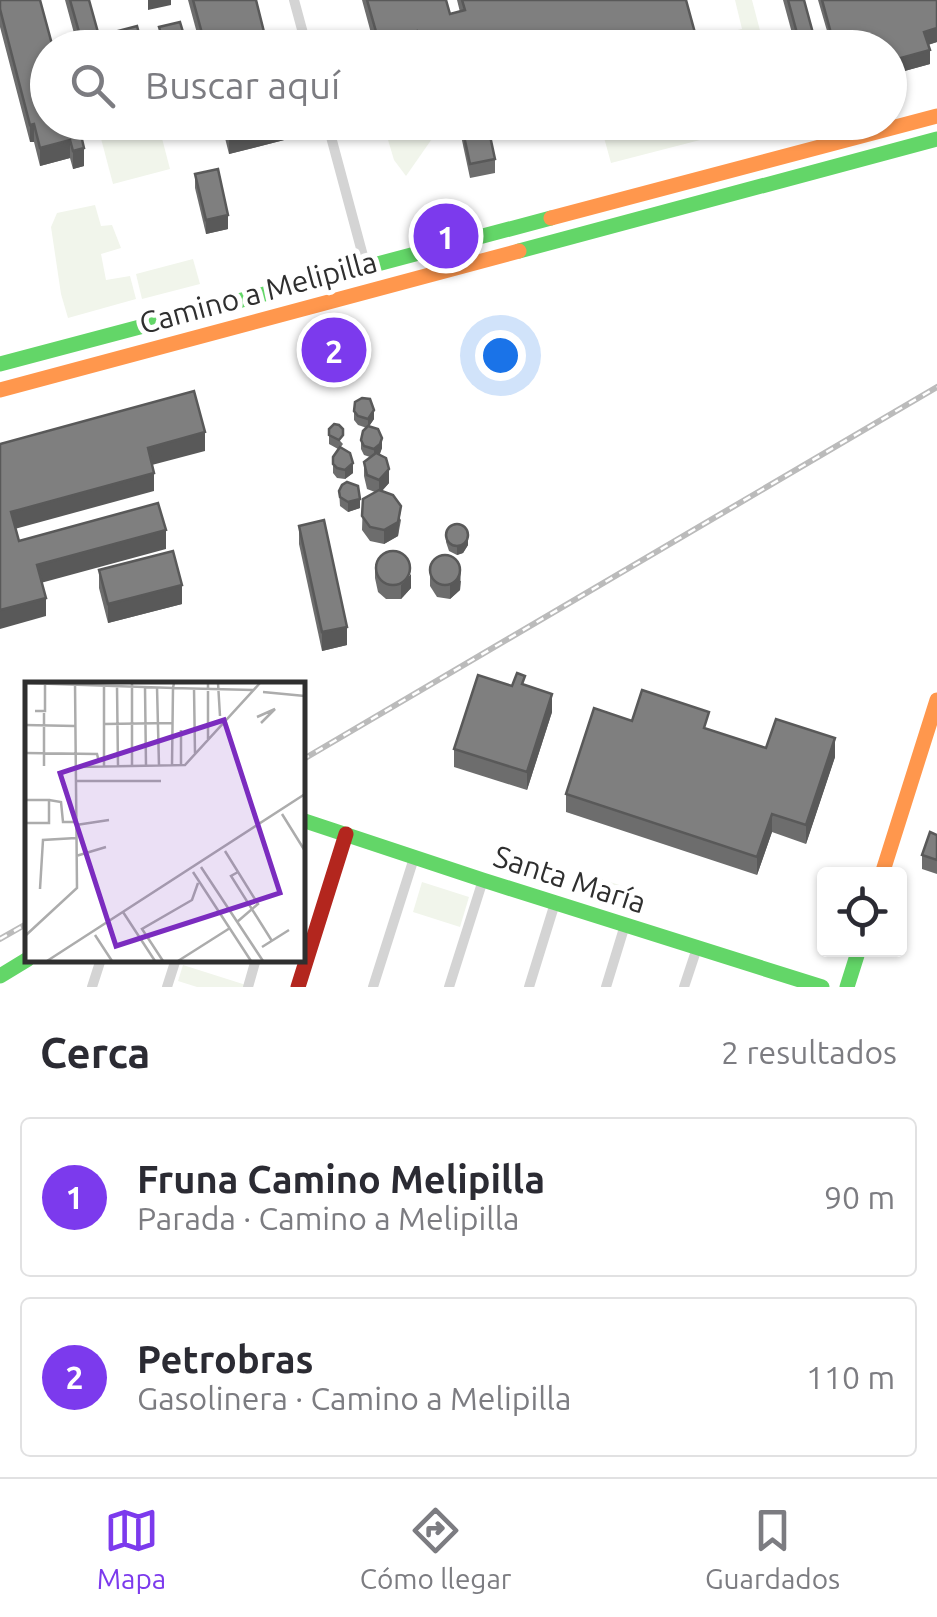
<!DOCTYPE html>
<html lang="es">
<head>
<meta charset="utf-8">
<style>
	:root { --surface:#fff; --page:#f2f2f3; --text:#2b2b33; --muted:#7c7c81; --line:#e1e1e2; --accent:#7c3aed }
	body { margin:0; font-family:Ubuntu,sans-serif; background:var(--page); color:var(--text) }
	.controls { position:absolute; right:30px; bottom:30px; display:grid; overflow:hidden; border-radius:10px; box-shadow:0 2px 8px #0004 }
	.controls button { width:90px; height:90px; display:grid; place-items:center; padding:0; border:0; border-bottom:2px solid var(--line); background:var(--surface); color:var(--text); font:50px sans-serif }
	.you { position:absolute; left:500px; top:355px; width:35px; height:35px; margin:-25px; border:8px solid #fff; border-radius:50%; background:#1a73e8; box-shadow:0 0 0 15px #1a73e833 }
	.badge { display:grid; place-items:center; width:65px; height:65px; border-radius:50%; background:var(--accent); color:#fff; font-size:32px; font-weight:700 }
	.pin { position:absolute; translate:-50% -50%; border:5px solid #fff; box-shadow:0 2px 10px #0006 }
	.list { margin:0; padding:0; list-style:none }
	h2 { display:flex; justify-content:space-between; align-items:center; height:130px; margin:0; padding:0 40px; font-size:42px }
	h2 small { font-size:32px; font-weight:400; color:var(--muted) }
	.list li { display:grid; grid-template-columns:65px 1fr auto; gap:30px; align-items:center; box-sizing:border-box; height:160px; margin:0 20px 20px; padding:0 20px; border:2px solid var(--line); border-radius:10px }
	.list b { display:block; font-size:38px; white-space:nowrap }
	.list p { margin:0; font-size:32px; white-space:nowrap; color:var(--muted) }
	.list em { font-size:32px; font-style:normal; color:var(--muted) }
	.icon { flex:none; width:55px; height:55px; fill:none; stroke:currentColor; stroke-width:2; stroke-linecap:round; stroke-linejoin:round }
	.map { position:relative; flex:none; width:937px; height:987px; overflow:hidden }
	.search { position:absolute; background:var(--surface); box-shadow:0 2px 8px #0004; left:30px; right:30px; top:30px; height:110px; display:flex; align-items:center; gap:25px; box-sizing:border-box; padding:0 35px; border-radius:55px; color:var(--muted); font-size:38px }
	.sheet { height:490px; background:var(--surface) }
	nav { display:flex; justify-content:space-around; align-items:center; box-sizing:border-box; height:140px; border-top:2px solid var(--line); background:var(--surface); font-size:28px; color:var(--muted) }
	nav a { display:grid; justify-items:center; gap:5px }
	nav .on { color:var(--accent) }
	.map>svg:first-child { display:block }
	.green { fill:#f1f5eb }
	.lines { fill:none; stroke-linecap:round; stroke-linejoin:round }
	.street { stroke:#d4d4d4; stroke-width:10 }
	.fast { stroke:#63d668; stroke-width:15 }
	.slow { stroke:#ff974d; stroke-width:15 }
	.jam { stroke:#b3261e; stroke-width:15 }
	.rail-casing { stroke:#bbb; stroke-width:6 }
	.rail { stroke:#fff; stroke-width:2.5; stroke-dasharray:8; stroke-linecap:butt }
	.wall { fill:#6d6d6d }
	.shaded-wall { fill:#595959 }
	.building { fill:#7f7f7f; stroke:#595959; stroke-width:2.5 }
	.labels { text-anchor:middle; dominant-baseline:central; stroke-width:10; stroke-linejoin:round; paint-order:stroke }
	.street-label { font-size:30px; fill:#2f2f2f; stroke:#fff }
	.inset-road { fill:none; stroke:#acacac; stroke-width:2.5 }
	.view { fill:#7b2cbf; fill-opacity:0.15; stroke:#7b2cbf; stroke-width:5 }
	.inset-edge { fill:none; stroke:#2f2f2f; stroke-width:5 }
</style>
</head>
<body>
<div class="map">
<svg width="937" height="987" viewBox="0 0 937 987">
	<rect width="100%" height="100%" fill="#fff"/>
	<!-- green -->
	<g class="green">
		<polygon points="735,0 752,0 763,42 741,47 728,47 724,33 742,29"/>
		<polygon points="132,122 158,123 170,169 113,184 99,131"/>
		<polygon points="383,123 383,122 443,123 406,176 394,160"/>
		<polygon points="600,123 618,123 623,140 693,123 766,123 611,163"/>
		<polygon points="95,205 101,226 112,225 121,248 101,254 106,280 130,276 136,299 68,318 61,294 51,227 57,213"/>
		<polygon points="193,259 200,284 142,299 136,274"/>
		<polygon points="597,878 642,892 635,914 589,900"/>
		<polygon points="422,882 469,897 460,927 413,912"/>
		<polygon points="183,965 246,985 245,987 197,987 178,981"/>
	</g>
	<g class="lines">
		<!-- street -->
		<g class="street">
			<polyline points="294,0 307,48"/>
			<polyline points="327,122 366,267"/>
			<polyline points="92,987 101,959"/>
			<polyline points="167,987 176,959"/>
			<polyline points="248,987 256,959"/>
			<polyline points="373,987 414,858"/>
			<polyline points="449,987 483,880"/>
			<polyline points="529,987 555,903"/>
			<polyline points="606,987 625,925"/>
			<polyline points="684,987 697,948"/>
		</g>
		<!-- fast -->
		<g class="fast">
			<polyline points="519,251 937,139"/>
			<polyline points="0,364 551,218"/>
			<polyline points="302,820 483,880 822,987"/>
			<polyline points="0,976 28,959"/>
			<polyline points="847,987 859,949"/>
		</g>
		<!-- slow -->
		<g class="slow">
			<polyline points="551,218 937,116"/>
			<polyline points="0,390 519,251"/>
			<polyline points="882,874 937,700"/>
		</g>
		<!-- jam -->
		<polyline class="jam" points="298,987 346,834"/>
		<defs>
			<g id="rail">
				<polyline points="302,760 937,387"/>
				<polyline points="0,939 28,923"/>
			</g>
		</defs>
		<!-- rail casing -->
		<use href="#rail" class="rail-casing"/>
		<!-- rail -->
		<use href="#rail" class="rail"/>
	</g>
	<!-- wall -->
	<g class="wall">
		<polygon points="0,0 40,0 84,166 73,169 70,158 40,166 34,142 30,142 0,27"/>
		<polygon points="65,0 89,0 99,36 143,48 78,48"/>
		<polygon points="188,0 256,0 268,48 201,48"/>
		<polygon points="362,0 446,0 450,14 460,12 457,0 686,0 695,48 375,48"/>
		<polygon points="783,0 804,0 817,48 796,48"/>
		<polygon points="818,0 937,0 937,42 928,45 930,64 890,75 890,48 832,48"/>
		<polygon points="221,122 288,122 288,139 229,154"/>
		<polygon points="460,122 487,122 495,159 495,173 470,178 460,131"/>
		<polygon points="195,174 228,229 206,234 195,188"/>
		<polygon points="354,411 374,419 369,426 382,448 379,454 389,483 382,491 401,520 398,536 384,544 370,541 362,530 363,499 375,492 367,489 364,476 364,462 370,457 364,455 361,449 361,440 367,428 358,425 354,420"/>
		<polygon points="329,429 343,444 340,448 353,473 345,479 337,478 333,473 333,457 338,449 329,444"/>
		<polygon points="339,491 360,508 348,512 340,506"/>
		<polygon points="299,526 347,645 322,651 299,544"/>
		<polygon points="446,533 468,545 463,553 457,555 449,551 446,542"/>
		<polygon points="375,564 411,588 401,599 386,599 378,592 375,578"/>
		<polygon points="99,570 182,604 108,623 99,588"/>
		<polygon points="430,572 461,581 460,590 450,599 437,597 430,586"/>
		<polygon points="525,685 552,712 527,790 454,767 454,749 512,686"/>
		<polygon points="632,721 709,729 766,748 835,757 806,844 772,832 757,875 566,812 566,794"/>
		<polygon points="937,835 937,874 922,869 922,855"/>
	</g>
	<!-- shaded-wall -->
	<g class="shaded-wall">
		<polygon points="148,0 171,0 171,5 148,10"/>
		<polygon points="937,28 937,42 924,46 924,32"/>
		<polygon points="417,31 417,48 379,48 379,42"/>
		<polygon points="183,32 183,41 162,46 162,37"/>
		<polygon points="695,33 695,48 641,48"/>
		<polygon points="560,38 560,48 524,48"/>
		<polygon points="930,50 930,64 890,75 890,61"/>
		<polygon points="179,122 202,122 202,129 179,135"/>
		<polygon points="279,122 288,122 288,139 229,154 229,135"/>
		<polygon points="34,124 34,142 30,142 30,125"/>
		<polygon points="70,140 70,158 40,166 40,148"/>
		<polygon points="84,148 84,166 73,169 73,151"/>
		<polygon points="228,215 228,229 206,234 206,220"/>
		<polygon points="346,353 346,358 329,363 329,358"/>
		<polygon points="374,410 374,419 368,428 368,419"/>
		<polygon points="205,432 205,451 148,466 148,448"/>
		<polygon points="382,438 382,448 380,454 374,458 374,449"/>
		<polygon points="353,463 353,473 345,479 345,470"/>
		<polygon points="389,469 389,483 379,494 379,480"/>
		<polygon points="154,473 154,491 11,530 11,512"/>
		<polygon points="360,499 360,508 348,512 348,502"/>
		<polygon points="401,506 398,536 384,544 384,530"/>
		<polygon points="166,530 166,549 37,584 37,565"/>
		<polygon points="468,536 468,545 463,553 457,555 457,546"/>
		<polygon points="461,567 460,590 450,599 450,585"/>
		<polygon points="411,574 411,588 401,599 401,585"/>
		<polygon points="182,585 182,604 108,623 108,604"/>
		<polygon points="46,598 46,616 0,629 0,610"/>
		<polygon points="347,627 347,645 322,651 322,632"/>
		<polygon points="552,694 552,712 527,790 527,772"/>
		<polygon points="835,738 835,757 806,844 806,825"/>
		<polygon points="772,814 772,832 757,875 757,857"/>
	</g>
	<!-- building -->
	<g class="building">
		<polygon points="0,0 40,0 53,48 48,48 48,122 78,122 84,148 73,151 70,140 40,148 34,124 30,125 0,9"/>
		<polygon points="70,0 89,0 99,36 137,26 143,48 80,48 78,40 81,39"/>
		<polygon points="193,0 256,0 268,48 206,48"/>
		<polygon points="367,0 446,0 450,14 465,10 462,0 686,0 695,33 641,48 563,48 560,38 524,48 422,48 417,31 379,42"/>
		<polygon points="788,0 804,0 817,48 801,48"/>
		<polygon points="822,0 937,0 937,28 924,32 930,50 890,61 890,48 835,48"/>
		<polygon points="180,22 183,32 162,37 159,27"/>
		<polygon points="226,122 279,122 229,135"/>
		<polygon points="461,122 487,122 495,159 470,164"/>
		<polygon points="218,169 228,215 206,220 195,174"/>
		<polygon points="336,320 346,353 329,358 319,325"/>
		<polygon points="194,391 205,432 148,448 154,473 11,512 19,541 158,503 166,530 37,565 46,598 0,610 0,444"/>
		<polygon points="362,398 370,399 374,410 368,419 358,416 354,411 355,402"/>
		<polygon points="334,424 339,425 343,429 343,435 339,440 329,435 329,429"/>
		<polygon points="368,426 378,429 382,438 380,444 374,449 364,446 361,440 363,431"/>
		<polygon points="340,447 350,453 353,463 345,470 337,468 333,464 333,457"/>
		<polygon points="376,453 386,458 389,469 379,480 367,475 364,462"/>
		<polygon points="347,482 358,486 360,499 348,502 340,497 339,491 342,485"/>
		<polygon points="379,490 393,495 401,506 398,522 384,530 370,527 362,516 363,499"/>
		<polygon points="324,520 347,627 322,632 299,526"/>
		<circle cx="457" cy="535" r="11"/>
		<circle cx="393" cy="568" r="17"/>
		<polygon points="173,551 182,585 108,604 99,570"/>
		<circle cx="445" cy="570" r="15"/>
		<polygon points="517,673 525,676 522,684 552,694 527,772 454,749 478,675 512,686"/>
		<polygon points="642,690 709,712 704,728 766,748 776,719 835,738 806,825 772,814 757,857 566,794 594,708 632,721"/>
		<polygon points="930,832 937,835 937,860 922,855"/>
	</g>
	<g class="labels">
		<!-- street labels -->
		<g class="street-label">
			<text transform="translate(258 292) rotate(-15)">Camino a Melipilla</text>
			<text transform="translate(570 879) rotate(18)">Santa María</text>
		</g>
	</g>
	<!-- overview -->
	<g transform="translate(25 682)">
		<rect width="280" height="280" fill="#fff"/>
		<path class="inset-road" d="M 0,1 L 148,6 L 149,1M 193,1 L 195,34M 79,4 L 79,84M 92,4 L 93,84M 120,5 L 121,84M 132,5 L 134,84M 169,6 L 170,72M 238,10 L 280,14M 10,29 L 20,29 L 20,2M 232,35 L 250,27 L 236,41M 79,42 L 147,41M 0,43 L 50,44M 156,48 L 156,84M 183,59 L 183,1M 0,71 L 72,72 L 74,80M 19,84 L 19,31M 107,84 L 107,2M 147,84 L 148,6 L 228,8M 51,85 L 160,83 L 235,1M 51,99 L 136,99M 0,118 L 24,118 L 24,141 L 0,141M 24,118 L 36,120 L 38,140 L 51,140M 257,132 L 280,169M 51,143 L 84,138M 200,169 L 233,222 L 212,240M 51,174 L 81,165M 176,185 L 238,279M 168,190 L 226,279M 213,190 L 206,194 L 247,259M 15,207 L 18,158 L 51,156M 98,230 L 130,279M 70,253 L 87,279M 0,254 L 52,206 L 50,1M 237,265 L 264,248M 22,279 L 280,112M 138,279 L 117,247 L 167,218 L 173,201M 153,279 L 205,246"/>
		<path class="view" d="M 199,38 L 255,211 L 91,264 L 35,91 Z"/>
		<rect width="280" height="280" class="inset-edge"/>
	</g>
</svg>
<div class="controls">
<button><svg class="icon" aria-label="locate" viewBox="0 0 24 24"><circle cx="12" cy="12" r="6"/><path d="M12 2v4M12 18v4M2 12h4M18 12h4"/></svg></button>
</div>
<div class="you"></div>
<div class="pin badge" style="left:446px;top:236px">1</div>
<div class="pin badge" style="left:334px;top:350px">2</div>
<div class="search"><svg class="icon" aria-label="search" viewBox="0 0 24 24"><circle cx="10" cy="10" r="6"/><path d="M15 15l6 6"/></svg>Buscar aquí</div>
</div>
<section class="sheet">
<h2>Cerca<small>2 resultados</small></h2>
<ul class="list">
<li><span class="badge">1</span><div><b>Fruna Camino Melipilla</b><p>Parada · Camino a Melipilla</p></div><em>90 m</em></li>
<li><span class="badge">2</span><div><b>Petrobras</b><p>Gasolinera · Camino a Melipilla</p></div><em>110 m</em></li>
</ul>
</section>
<nav>
<a class="on"><svg class="icon" aria-label="map" viewBox="0 0 24 24"><path d="M3 6l6-2 6 2 6-2v14l-6 2-6-2-6 2zM9 4v14M15 6v14"/></svg>Mapa</a>
<a><svg class="icon" aria-label="directions" viewBox="0 0 24 24"><path d="M12 3l9 9-9 9-9-9zM9 14v-3h6M13 9l2 2-2 2"/></svg>Cómo llegar</a>
<a><svg class="icon" aria-label="saved" viewBox="0 0 24 24"><path d="M7 4h10v16l-5-4-5 4z"/></svg>Guardados</a>
</nav>
</body>
</html>
